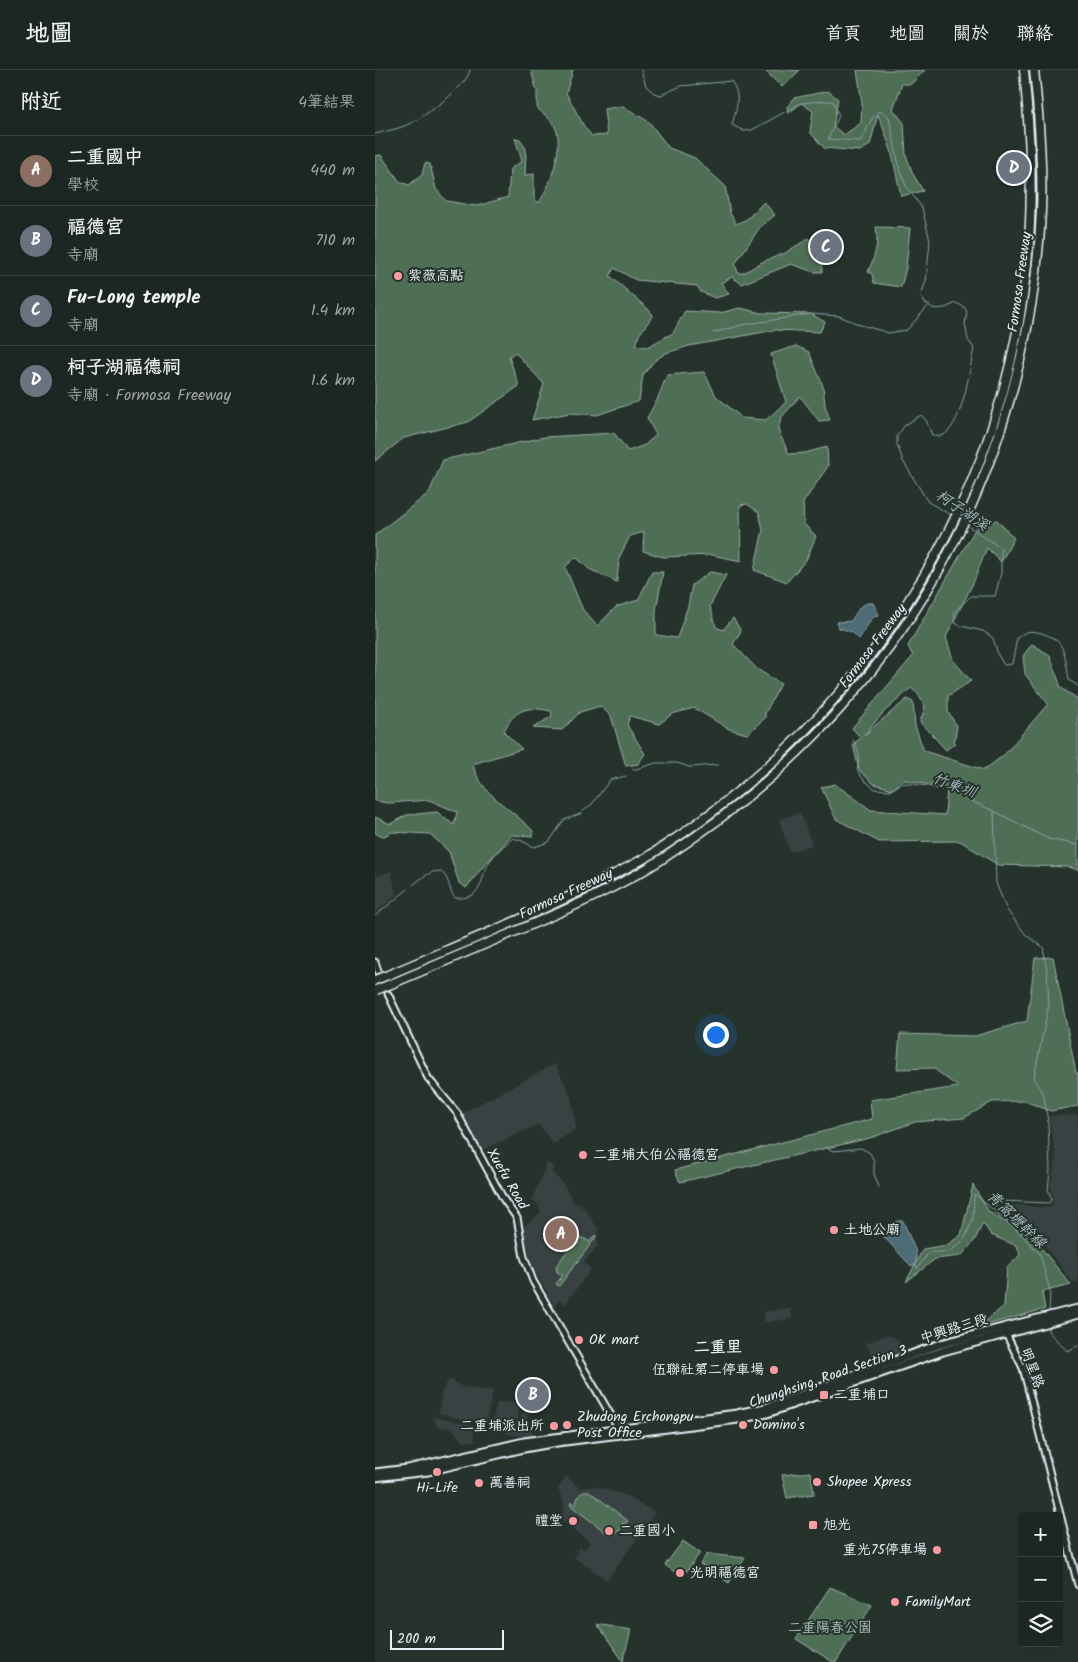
<!DOCTYPE html>
<html lang="zh-TW">
<head>
<meta charset="utf-8">
<style>
	:root { --surface:#1c2622; --page:#29322f; --text:#f1f3f6; --muted:#a0a5a5; --line:#3a4340; --accent:#bca0f2 }
	body { margin:0; font-family:Kalam,"LXGW WenKai TC",sans-serif; background:var(--page); color:var(--text) }
	.controls { position:absolute; right:15px; bottom:15px; display:grid; overflow:hidden; border-radius:5px; box-shadow:0 5px 20px #0002 }
	.controls button { width:45px; height:45px; display:grid; place-items:center; padding:0; border:0; border-bottom:1px solid var(--line); background:var(--surface); color:var(--text); font:25px sans-serif }
	.scale { position:absolute; left:15px; bottom:12px; width:114px; box-sizing:border-box; padding-left:5px; border:2px solid #e8f1f8; border-top:0; font-size:14px; line-height:18px; white-space:nowrap; color:#e8f1f8; -webkit-text-stroke:4px #26332d; paint-order:stroke }
	.you { position:absolute; left:340px; top:964px; width:18px; height:18px; margin:-12px; border:4px solid #fff; border-radius:50%; background:#1a73e8; box-shadow:0 0 0 8px #1a73e833 }
	.badge { display:grid; place-items:center; width:32px; height:32px; border-radius:50%; background:var(--accent); color:#fff; font-size:16px; font-weight:700 }
	.pin { position:absolute; translate:-50% -50%; border:2px solid #fff; box-shadow:0 1px 5px #0006 }
	.list { margin:0; padding:0; list-style:none }
	h2 { display:flex; justify-content:space-between; align-items:center; height:65px; margin:0; padding:0 20px; font-size:21px }
	h2 small { font-size:16px; font-weight:400; color:var(--muted) }
	.list li { display:grid; grid-template-columns:32px 1fr auto; gap:15px; align-items:center; box-sizing:border-box; height:70px; padding:0 20px; border-top:1px solid var(--line) }
	.list b { display:block; font-size:19px; white-space:nowrap }
	.list p { margin:0; font-size:16px; white-space:nowrap; color:var(--muted) }
	.list em { font-size:16px; font-style:normal; color:var(--muted) }
	.icon { flex:none; width:28px; height:28px; fill:none; stroke:currentColor; stroke-width:2; stroke-linecap:round; stroke-linejoin:round }
	.map { position:relative; flex:none; width:703px; height:1592px; overflow:hidden }
	header { display:flex; align-items:center; gap:30px; box-sizing:border-box; height:70px; padding:0 25px; background:var(--surface); border-bottom:1px solid var(--line) }
	header strong { font-size:24px }
	nav { display:flex; gap:28px; margin-inline-start:auto; font-size:18px }
	main { display:flex }
	aside { flex:1; background:var(--surface) }
	.map>svg:first-child { display:block }
	.built { fill:#394343 }
	.green { fill:#506e57; stroke:#9cb0a8 }
	.water { fill:#4e6c74; stroke:#8ca1a9 }
	.lines { fill:none; stroke-linecap:round; stroke-linejoin:round }
	.stream { stroke:#8ca1a9; stroke-width:1 }
	.minor-casing { stroke:#e8f1f8; stroke-width:9 }
	.major-casing { stroke:#e8f1f8; stroke-width:11 }
	.highway-casing { stroke:#e8f1f8; stroke-width:11 }
	.minor { stroke:#26332d; stroke-width:5 }
	.major { stroke:#26332d; stroke-width:7 }
	.highway { stroke:#26332d; stroke-width:8 }
	.highway-bridge-casing { stroke:#e8f1f8; stroke-width:11; stroke-linecap:butt }
	.highway-bridge { stroke:#26332d; stroke-width:8 }
	.poi-dot { fill:#ff9aa2; stroke:#26332d; stroke-width:2 }
	.labels { text-anchor:middle; dominant-baseline:central; stroke-width:4; stroke-linejoin:round; paint-order:stroke }
	.poi-label { font-size:14px; fill:#e8f1f8; stroke:#26332d; text-anchor:start }
	.street-label { font-size:14px; fill:#e8f1f8; stroke:#26332d }
	.park-label { font-size:14px; fill:#abbdb8; stroke:#26332d }
	.water-label { font-size:15px; font-style:italic; fill:#aabcc3; stroke:#26332d }
	.quarter-label { font-size:16px; font-weight:bold; fill:#e8f1f8; stroke:#26332d }
</style>
</head>
<body>
<header>
<strong>地圖</strong>
<nav><a>首頁</a><a>地圖</a><a>關於</a><a>聯絡</a></nav>
</header>
<main>
<aside>
<h2>附近<small>4筆結果</small></h2>
<ul class="list">
<li><span class="badge" style="background:#8d6e63">A</span><div><b>二重國中</b><p>學校</p></div><em>440 m</em></li>
<li><span class="badge" style="background:#6b7280">B</span><div><b>福德宮</b><p>寺廟</p></div><em>710 m</em></li>
<li><span class="badge" style="background:#6b7280">C</span><div><b>Fu-Long temple</b><p>寺廟</p></div><em>1.4 km</em></li>
<li><span class="badge" style="background:#6b7280">D</span><div><b>柯子湖福德祠</b><p>寺廟 · Formosa Freeway</p></div><em>1.6 km</em></li>
</ul>
</aside>
<div class="map">
<svg width="703" height="1592" viewBox="0 0 703 1592">
	<rect width="100%" height="100%" fill="#26332d"/>
	<filter id="ink" filterUnits="userSpaceOnUse"><feTurbulence type="fractalNoise" baseFrequency=".02" numOctaves="2"/><feDisplacementMap in="SourceGraphic" scale="10" xChannelSelector="R" yChannelSelector="G"/><feConvolveMatrix kernelMatrix="1 2 1 2 8 2 1 2 1" color-interpolation-filters="sRGB"/></filter>
	<g filter="url(#ink)">
		<!-- built -->
		<g class="built">
			<polygon points="425,742 437,775 415,782 404,750"/>
			<polygon points="16,801 21,825 0,843 0,807"/>
			<polygon points="180,994 196,1027 201,1059 178,1074 164,1054 107,1080 86,1044"/>
			<polygon points="703,1045 703,1212 698,1213 663,1166 618,1144 630,1134 676,1138 679,1128 675,1116 681,1089 674,1046"/>
			<polygon points="172,1093 179,1096 177,1102 189,1115 198,1131 210,1139 223,1159 222,1176 209,1192 216,1199 190,1234 185,1230 179,1235 159,1200 151,1173 149,1156 166,1143 163,1134 157,1130"/>
			<polygon points="415,1238 417,1248 389,1253 389,1242"/>
			<polygon points="511,1265 519,1267 525,1272 529,1285 501,1296 491,1274"/>
			<polygon points="75,1309 87,1317 118,1321 110,1355 64,1343 67,1320"/>
			<polygon points="144,1332 143,1350 129,1352 128,1361 117,1362 116,1356 122,1333"/>
			<polygon points="153,1341 152,1351 160,1368 148,1370 146,1366 131,1364 131,1354 145,1352 147,1342"/>
			<polygon points="57,1347 97,1355 100,1371 88,1372 77,1358 63,1357"/>
			<polygon points="191,1406 205,1418 220,1416 252,1426 280,1443 232,1510 199,1487 205,1477 210,1480 215,1472 186,1450 190,1435 183,1419"/>
		</g>
		<!-- green -->
		<g class="green">
			<path d="M 156,0 L 198,0 L 191,23 L 210,58 L 217,66 L 232,65 L 229,39 L 248,36 L 274,52 L 294,78 L 320,88 L 350,116 L 355,143 L 361,154 L 372,149 L 389,132 L 400,145 L 385,157 L 360,194 L 363,203 L 369,203 L 387,192 L 410,183 L 434,168 C 442,178 448,190 447,202 L 439,202 L 416,194 L 367,214 L 357,207 L 346,213 L 354,224 L 340,228 L 326,222 L 322,216 L 261,210 L 239,198 L 235,206 L 273,239 L 278,245 L 264,265 L 261,275 L 272,277 L 298,263 L 310,241 L 345,243 L 365,238 L 386,243 L 436,244 L 450,252 L 445,262 L 400,260 L 314,276 L 291,283 L 279,291 L 268,305 L 264,331 L 222,345 L 195,343 L 157,350 L 169,314 L 140,282 L 134,287 L 144,316 L 93,352 L 29,368 L 0,391 L 0,86 L 6,85 L 25,112 L 34,115 L 47,105 L 50,93 L 55,94 L 61,119 L 71,131 L 102,136 L 133,127 L 135,99 L 147,91 L 140,68 L 145,69 L 151,79 L 150,105 L 159,104 L 159,128 L 164,133 C 175,115 191,74 179,55 C 175,48 167,43 162,38 L 162,22 Z"/>
			<polygon points="389,0 425,0 407,17"/>
			<polygon points="482,0 550,0 536,14 527,14 518,39 529,53 531,85 538,104 548,121 526,126 516,80 503,44 495,75 485,81 449,78 435,62 438,41 426,33 413,44 412,37 419,28 453,21 463,29 458,56 469,65 486,53 487,33"/>
			<path d="M 501,157 L 535,158 L 531,198 L 526,217 L 499,213 L 497,204 L 493,202 C 500,185 504,176 501,157 Z"/>
			<path d="M 421,276 L 434,282 L 448,316 L 450,335 L 455,350 L 444,351 L 425,326 L 406,348 L 403,360 L 414,384 L 430,383 L 452,377 L 453,396 L 428,433 L 429,454 L 441,466 L 431,490 L 412,512 L 379,500 L 388,460 L 384,442 L 372,434 L 365,435 L 366,491 L 337,485 L 288,487 L 268,481 L 269,462 L 255,466 L 244,488 L 242,512 L 214,499 L 201,487 L 190,497 L 208,540 L 222,556 L 241,537 L 263,530 L 277,502 L 288,502 L 281,540 L 281,565 L 302,568 L 313,536 L 317,515 L 335,502 L 351,505 L 335,536 L 341,557 L 348,560 L 358,548 L 366,561 L 358,574 L 382,599 L 406,614 L 390,643 L 390,648 L 372,664 L 354,659 L 319,638 L 297,644 L 284,654 L 255,646 L 252,655 L 270,684 L 263,694 L 251,696 L 236,646 L 225,636 L 205,642 L 187,660 L 158,658 L 177,646 L 176,641 C 153,636 140,638 129,661 L 131,664 L 147,679 L 98,694 C 104,724 138,739 158,761 L 158,766 L 137,765 L 107,798 L 91,818 L 84,813 L 74,782 L 55,764 L 17,762 L 7,767 L 0,763 L 0,747 L 15,754 L 32,745 L 62,742 L 79,755 L 82,742 L 54,730 L 14,733 L 0,731 L 0,465 L 54,423 L 68,390 L 169,367 L 239,363 L 253,381 L 270,375 L 281,365 L 272,348 L 282,330 L 292,305 L 329,302 L 341,326 L 367,348 L 391,350 L 411,332 L 396,284 Z"/>
			<polygon points="622,450 639,468 626,492 612,478 599,511 571,567 578,590 596,611 573,626 573,642 582,656 579,674 571,680 545,652 550,637 543,624 536,618 509,642 489,665 532,629 538,632 540,656 549,681 609,700 629,685 673,634 650,604 648,586 657,574 675,585 686,618 703,629 703,800 694,797 623,795 585,771 504,772 461,749 446,717 460,714 496,740 570,745 572,718 529,710 518,719 499,714 484,700 478,674 486,668 477,658 538,586 533,576 602,456 606,453"/>
			<polygon points="678,887 701,1003 703,1003 703,1036 676,1041 649,1031 617,1032 589,1048 540,1052 495,1068 305,1112 300,1100 497,1049 495,1030 583,1017 558,998 522,999 525,964 600,966 652,951 660,888"/>
			<polygon points="598,1115 614,1142 659,1169 696,1215 667,1222 670,1239 603,1257 629,1236 632,1198 645,1185 642,1176 616,1165 608,1153 600,1170 586,1186 560,1189 531,1212 548,1179 572,1175 586,1165"/>
			<polygon points="220,1165 221,1167 184,1216 181,1214 188,1205 182,1202 181,1196 197,1175 205,1167 212,1170 214,1172"/>
			<polygon points="436,1402 439,1424 412,1428 407,1405"/>
			<path d="M 210,1421 L 214,1421 L 253,1451 L 250,1454 L 248,1453 L 245,1460 L 238,1464 L 233,1464 L 195,1435 L 197,1432 L 201,1435 C 202,1428 203,1425 210,1421 Z"/>
			<polygon points="308,1471 325,1483 311,1502 305,1498 301,1503 290,1495"/>
			<polygon points="332,1484 370,1488 354,1513 325,1494"/>
			<polygon points="455,1517 497,1535 461,1592 458,1592 421,1569"/>
			<polygon points="222,1554 256,1560 248,1591"/>
		</g>
		<!-- water -->
		<g class="water">
			<polygon points="492,533 498,533 504,545 497,548 484,569 477,562 464,558 462,552 476,551 485,537"/>
			<polygon points="523,1151 528,1151 541,1182 541,1194 536,1196 508,1166 509,1160 516,1154"/>
		</g>
		<g class="lines">
			<!-- stream -->
			<g class="stream">
				<path d="M 266,0 L 271,16 L 279,23 L 286,25 L 306,16 L 356,11 C 367,25 361,40 357,55 L 369,61 L 377,60 L 426,33 L 447,31 L 458,31 L 464,46 L 453,69 L 485,71 C 492,61 495,48 504,41 L 514,47 L 524,96 L 531,116 L 547,138 L 555,171 L 551,211 L 546,225 L 547,228 L 550,233 L 559,239 L 570,238 L 581,233 L 589,237 L 592,242 L 590,254 L 593,270 L 599,278 C 595,297 587,362 565,366 C 562,366 559,365 557,365 L 551,350 L 546,345 L 530,355 L 522,366 L 522,374 L 528,391 L 553,432 L 576,445"/>
				<path d="M 0,64 C 11,61 24,59 34,54 C 49,47 94,15 95,0"/>
				<polyline points="338,263 367,255 436,244 464,246 486,255 514,263 532,260 554,235"/>
				<path d="M 590,454 L 626,478 L 626,503 L 620,526 L 596,526 L 579,542 L 580,553 L 586,556 L 608,561 L 618,568 L 623,585 L 629,595 L 637,594 L 642,568 C 645,566 648,563 652,562 C 661,559 680,567 685,574 C 691,584 692,599 694,610 L 703,616"/>
				<path d="M 478,670 C 485,681 485,687 482,700 L 489,710 L 500,719 L 516,720 L 527,713 L 553,716 L 578,723 L 619,741 L 673,769 L 703,775"/>
				<polyline points="258,700 281,693 302,693 314,697 343,695"/>
				<path d="M 38,815 C 47,808 64,792 72,809 C 75,816 75,822 80,828 C 110,830 104,808 115,791 C 120,783 130,775 138,768 L 145,770 L 159,777 L 174,772 L 189,750 L 205,744 L 218,733 L 235,710 L 251,706"/>
				<polyline points="0,846 33,819"/>
				<polyline points="449,1077 459,1081 486,1078 495,1083 499,1091 499,1104 504,1117"/>
				<polyline points="617,1140 625,1131 674,1133 677,1129 673,1120 675,1100 673,1052 669,1026 659,1007 674,934 672,901 668,877 651,865 632,840 621,813 619,741"/>
				<polyline points="541,1194 542,1199 554,1182 574,1182 589,1170 598,1149 599,1124 639,1157 665,1184 675,1221 674,1242"/>
				<polyline points="673,1255 673,1261 692,1281 703,1276"/>
			</g>
			<defs>
				<g id="minor">
					<polyline points="0,892 4,904"/>
					<polyline points="13,924 53,1008 82,1043 129,1130 142,1148 149,1187 158,1211 245,1361"/>
					<polyline points="630,1262 648,1298 703,1515"/>
				</g>
				<g id="major">
					<path d="M 0,1403 L 33,1399 L 149,1372 L 362,1344 L 390,1338 L 566,1274 C 612,1262 657,1250 703,1239"/>
					<polyline points="0,1407 53,1401 149,1378 182,1372 363,1349 392,1343 568,1281 703,1244"/>
				</g>
				<g id="highway">
					<path d="M 13,905 C 83,875 155,847 224,812 C 242,803 260,794 277,784 C 484,652 627,440 652,194 C 659,129 655,65 649,0"/>
					<path d="M 16,914 C 59,896 103,877 146,859 C 193,839 241,818 284,791 C 470,672 596,503 646,286 C 657,239 664,189 666,141 C 668,93 664,47 659,0"/>
				</g>
			</defs>
			<!-- minor casing -->
			<use href="#minor" class="minor-casing"/>
			<!-- major casing -->
			<use href="#major" class="major-casing"/>
			<!-- highway casing -->
			<use href="#highway" class="highway-casing"/>
			<!-- minor -->
			<use href="#minor" class="minor"/>
			<!-- major -->
			<use href="#major" class="major"/>
			<!-- highway -->
			<use href="#highway" class="highway"/>
			<defs>
				<g id="highway-bridge">
					<polyline points="0,910 13,905"/>
					<polyline points="1,920 16,914"/>
				</g>
			</defs>
			<!-- highway-bridge casing -->
			<use href="#highway-bridge" class="highway-bridge-casing"/>
			<!-- highway-bridge -->
			<use href="#highway-bridge" class="highway-bridge"/>
		</g>
	</g>
	<!-- markers -->
	<g class="poi-dot">
		<circle cx="23" cy="206" r="5"/>
		<circle cx="208" cy="1085" r="5"/>
		<circle cx="459" cy="1160" r="5"/>
		<circle cx="204" cy="1270" r="5"/>
		<circle cx="399" cy="1300" r="5"/>
		<rect x="444" y="1320" width="10" height="10" rx="2.5"/>
		<circle cx="192" cy="1355" r="5"/>
		<circle cx="368" cy="1355" r="5"/>
		<circle cx="179" cy="1356" r="5"/>
		<circle cx="62" cy="1402" r="5"/>
		<circle cx="442" cy="1412" r="5"/>
		<circle cx="104" cy="1413" r="5"/>
		<circle cx="198" cy="1451" r="5"/>
		<rect x="433" y="1450" width="10" height="10" rx="2.5"/>
		<circle cx="234" cy="1461" r="5"/>
		<circle cx="562" cy="1480" r="5"/>
		<circle cx="305" cy="1503" r="5"/>
		<circle cx="520" cy="1532" r="5"/>
	</g>
	<g class="labels">
		<!-- poi labels -->
		<g class="poi-label">
			<text x="33" y="206">紫薇高點</text>
			<text x="218" y="1085">二重埔大伯公福德宮</text>
			<text x="469" y="1160">土地公廟</text>
			<text x="214" y="1270">OK mart</text>
			<text x="389" y="1300" text-anchor="end">伍聯社第二停車場</text>
			<text x="459" y="1325">二重埔口</text>
			<text x="202" y="1347">Zhudong Erchongpu<tspan x="202" dy="16">Post Office</tspan></text>
			<text x="378" y="1355">Domino's</text>
			<text x="169" y="1356" text-anchor="end">二重埔派出所</text>
			<text x="452" y="1412">Shopee Xpress</text>
			<text x="114" y="1413">萬善祠</text>
			<text x="62" y="1418" text-anchor="middle">Hi-Life</text>
			<text x="188" y="1451" text-anchor="end">禮堂</text>
			<text x="448" y="1455">旭光</text>
			<text x="244" y="1461">二重國小</text>
			<text x="552" y="1480" text-anchor="end">重光75停車場</text>
			<text x="315" y="1503">光明福德宮</text>
			<text x="530" y="1532">FamilyMart</text>
		</g>
		<!-- street labels -->
		<g class="street-label">
			<text transform="translate(645 212) rotate(-82)">Formosa Freeway</text>
			<text transform="translate(498 576) rotate(-53)">Formosa Freeway</text>
			<text transform="translate(191 824) rotate(-25)">Formosa Freeway</text>
			<text transform="translate(132 1109) rotate(60)">Xuefu Road</text>
			<text transform="translate(579 1259) rotate(-17)">中興路三段</text>
			<text transform="translate(657 1298) rotate(70)">明星路</text>
			<text transform="translate(453 1307) rotate(-19)">Chunghsing, Road Section 3</text>
		</g>
		<!-- park labels -->
		<g class="park-label">
			<text x="455" y="1558">二重陽春公園</text>
		</g>
		<!-- water labels -->
		<g class="water-label">
			<text transform="translate(587 441) rotate(34)">柯子湖溪</text>
			<text transform="translate(579 716) rotate(20)">竹東圳</text>
			<text transform="translate(641 1150) rotate(44)">青窩壢幹線</text>
		</g>
		<!-- quarter labels -->
		<g class="quarter-label">
			<text x="343" y="1277">二重里</text>
		</g>
	</g>
</svg>
<div class="controls">
<button>+</button>
<button>−</button>
<button><svg class="icon" aria-label="layers" viewBox="0 0 24 24"><path d="M12 4l9 5-9 5-9-5zM3 14l9 5 9-5"/></svg></button>
</div>
<div class="scale">200 m</div>
<div class="you"></div>
<div class="pin badge" style="left:186px;top:1164px;background:#8d6e63">A</div>
<div class="pin badge" style="left:158px;top:1325px;background:#6b7280">B</div>
<div class="pin badge" style="left:451px;top:177px;background:#6b7280">C</div>
<div class="pin badge" style="left:639px;top:98px;background:#6b7280">D</div>
</div>
</main>
</body>
</html>
